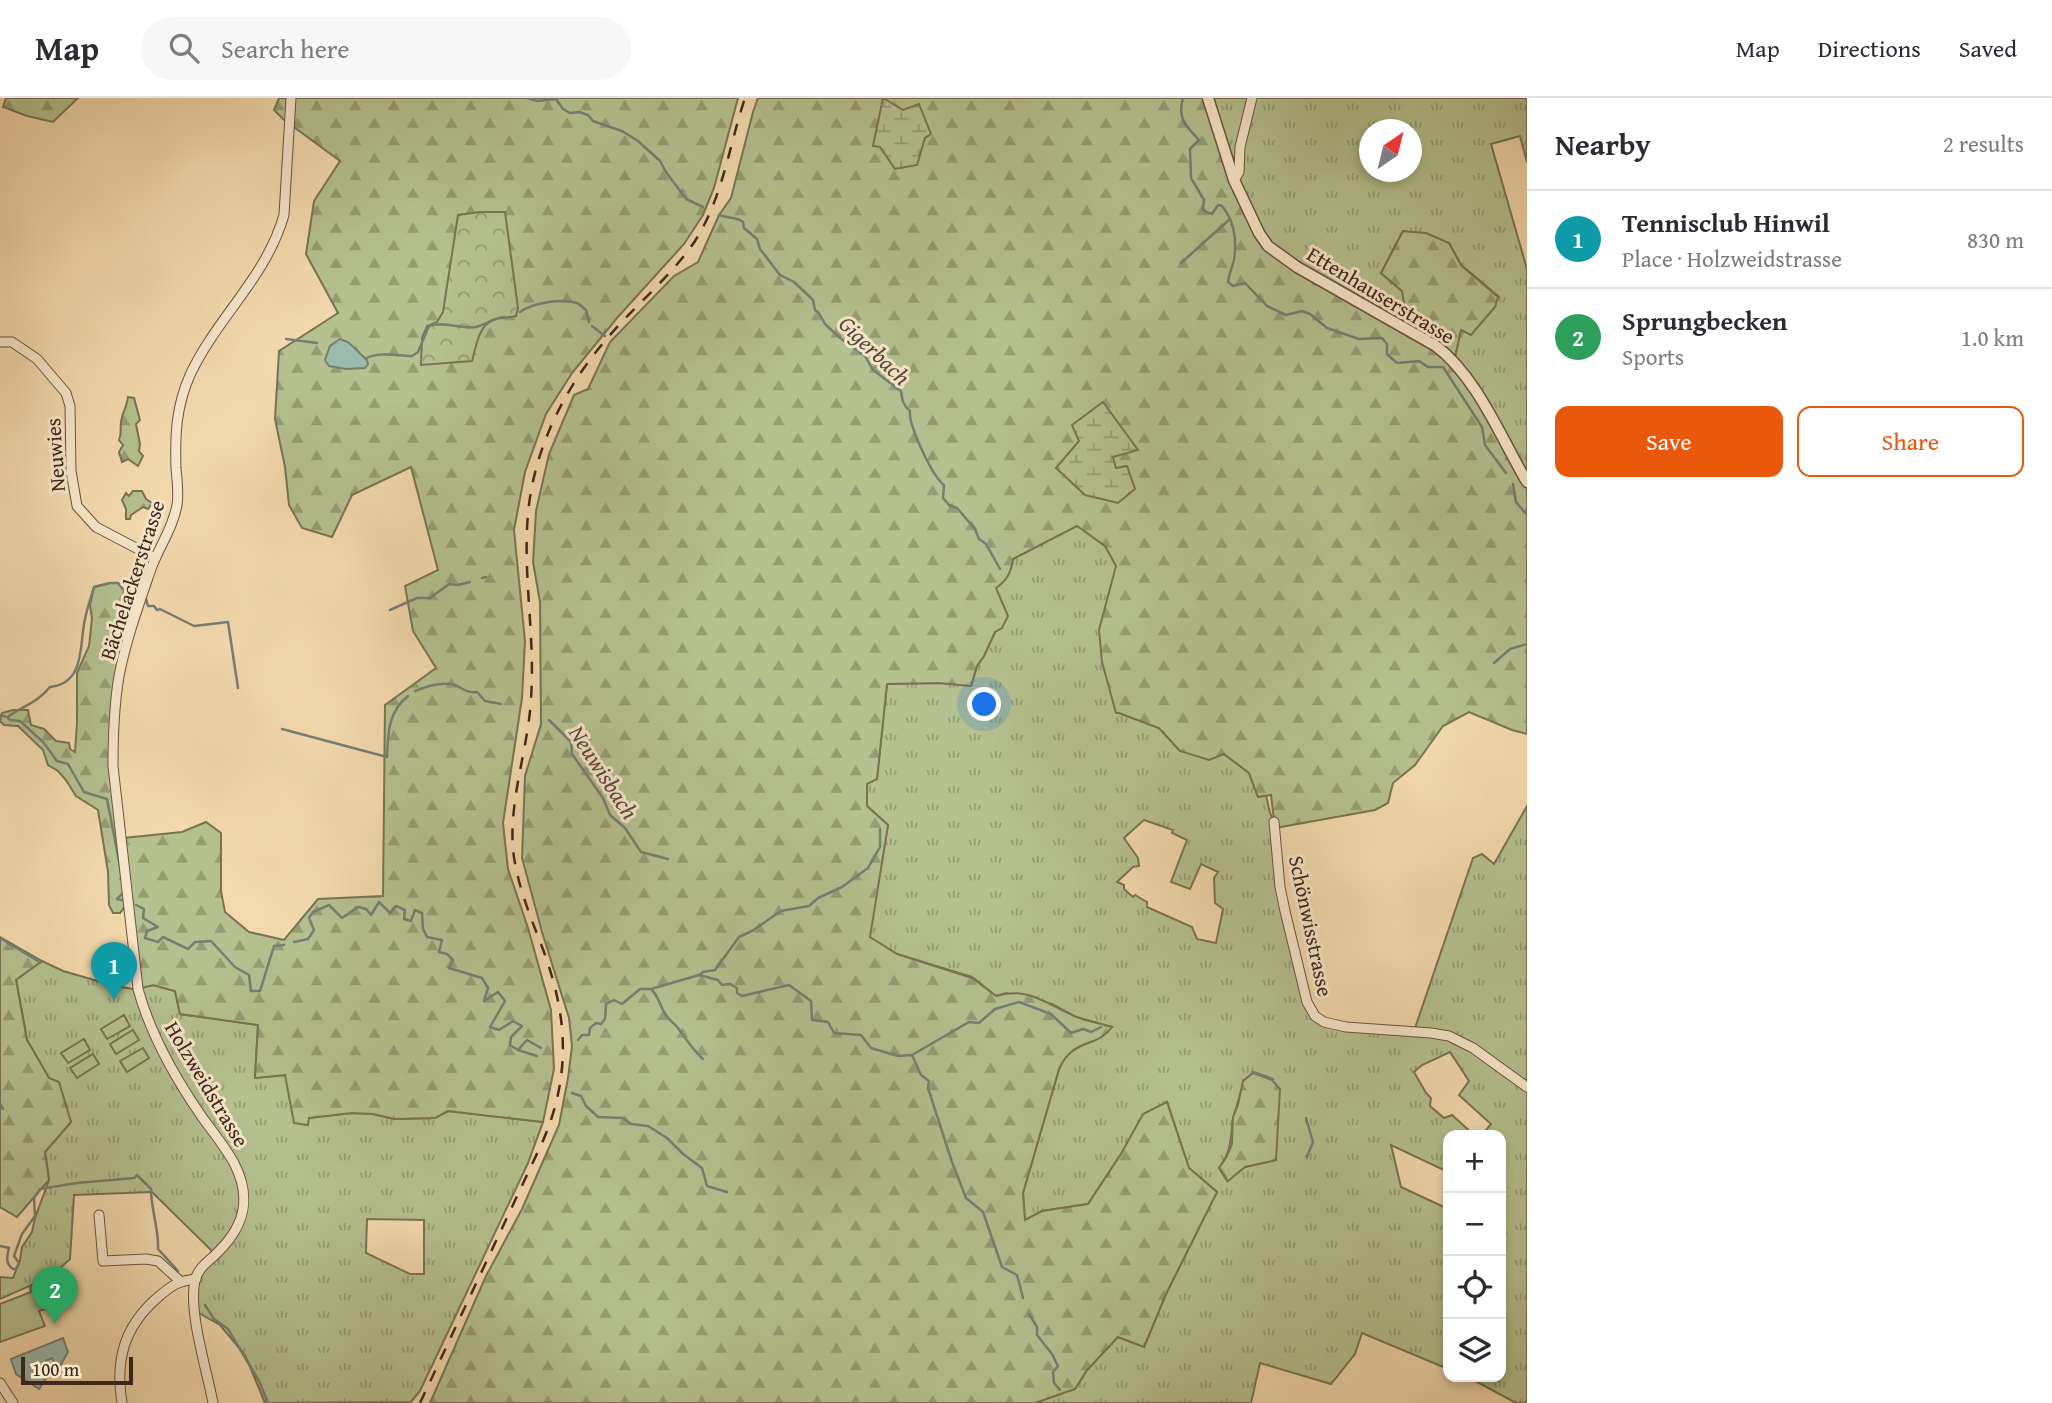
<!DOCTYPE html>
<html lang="en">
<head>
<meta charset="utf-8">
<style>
	:root { --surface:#fff; --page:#f7f7f7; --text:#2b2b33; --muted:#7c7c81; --line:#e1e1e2; --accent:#ea580c }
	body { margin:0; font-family:"Gentium Book Plus",serif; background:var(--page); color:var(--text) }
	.controls { position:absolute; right:21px; bottom:21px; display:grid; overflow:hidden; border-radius:14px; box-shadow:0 4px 10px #0003 }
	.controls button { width:63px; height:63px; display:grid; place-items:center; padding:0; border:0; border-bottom:2px solid var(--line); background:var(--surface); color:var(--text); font:35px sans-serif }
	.compass { position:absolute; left:1359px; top:21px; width:63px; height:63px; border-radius:50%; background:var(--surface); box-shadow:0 4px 10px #0003; rotate:35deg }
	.scale { position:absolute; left:21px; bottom:18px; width:112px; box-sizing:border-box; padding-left:7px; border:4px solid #3f271a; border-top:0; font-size:19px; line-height:24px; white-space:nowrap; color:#3f271a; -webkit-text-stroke:5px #f7e7ca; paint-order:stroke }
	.you { position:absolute; left:985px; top:607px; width:24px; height:24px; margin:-18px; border:5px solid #fff; border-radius:50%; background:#1a73e8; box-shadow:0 0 0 10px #1a73e833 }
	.badge { display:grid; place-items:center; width:46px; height:46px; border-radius:50%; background:var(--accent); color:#fff; font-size:23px; font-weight:700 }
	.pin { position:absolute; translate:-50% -58px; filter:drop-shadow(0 2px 4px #0008) }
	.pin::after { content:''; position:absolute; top:37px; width:24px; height:21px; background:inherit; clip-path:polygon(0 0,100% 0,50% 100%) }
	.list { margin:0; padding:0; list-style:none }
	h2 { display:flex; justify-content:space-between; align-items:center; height:91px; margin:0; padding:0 28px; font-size:30px }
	h2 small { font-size:23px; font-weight:400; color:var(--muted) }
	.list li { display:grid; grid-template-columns:46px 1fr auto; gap:21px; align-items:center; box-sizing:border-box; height:98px; padding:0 28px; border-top:2px solid var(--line) }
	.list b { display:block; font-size:26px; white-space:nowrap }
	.list p { margin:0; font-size:23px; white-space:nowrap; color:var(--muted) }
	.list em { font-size:23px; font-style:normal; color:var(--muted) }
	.actions { display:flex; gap:14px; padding:21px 28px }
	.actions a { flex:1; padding:16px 0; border:2px solid var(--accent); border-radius:14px; text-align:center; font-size:24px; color:var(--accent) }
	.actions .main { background:var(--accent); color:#fff }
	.icon { flex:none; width:38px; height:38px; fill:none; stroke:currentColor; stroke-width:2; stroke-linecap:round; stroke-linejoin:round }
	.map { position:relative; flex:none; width:1527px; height:1305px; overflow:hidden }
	header { display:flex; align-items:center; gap:42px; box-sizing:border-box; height:98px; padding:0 35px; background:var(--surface); border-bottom:2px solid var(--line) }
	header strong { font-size:33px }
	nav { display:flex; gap:38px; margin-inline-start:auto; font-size:24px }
	.search { width:490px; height:63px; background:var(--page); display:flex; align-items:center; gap:18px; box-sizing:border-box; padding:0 24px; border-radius:38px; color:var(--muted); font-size:26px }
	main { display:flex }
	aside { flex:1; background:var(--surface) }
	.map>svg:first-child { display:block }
	.grass { fill:url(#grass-tufts); stroke:#7a7454; stroke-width:2; fill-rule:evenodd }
	.forest { fill:url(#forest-firs); stroke:#7a7454; stroke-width:2 }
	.wetland { fill:url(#wetland-marsh); stroke:#7a7454; stroke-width:2 }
	.park { fill:url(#park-crowns); stroke:#7a7454; stroke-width:2 }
	.pitch { fill:#b5c18f; stroke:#7a7454; stroke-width:2 }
	.water { fill:#9bbbac; stroke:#768072; stroke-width:2 }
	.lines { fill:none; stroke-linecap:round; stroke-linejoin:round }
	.stream { stroke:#768072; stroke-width:2.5 }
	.minor-casing { stroke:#6c543f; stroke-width:11 }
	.tertiary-casing { stroke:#6c543f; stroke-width:13 }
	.minor { stroke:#f7e7ca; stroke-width:9 }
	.tertiary { stroke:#f7e7ca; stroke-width:10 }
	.rail { stroke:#3f271a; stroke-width:2.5; stroke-dasharray:12 12; stroke-linecap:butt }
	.labels { text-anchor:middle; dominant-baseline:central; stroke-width:6; stroke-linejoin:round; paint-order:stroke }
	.street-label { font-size:21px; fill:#3f271a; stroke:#f7e7ca }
	.water-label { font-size:23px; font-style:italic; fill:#564c3e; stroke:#f7e7ca }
</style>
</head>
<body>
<header>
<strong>Map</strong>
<div class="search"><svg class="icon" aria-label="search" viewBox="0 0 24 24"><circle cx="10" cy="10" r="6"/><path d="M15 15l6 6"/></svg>Search here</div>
<nav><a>Map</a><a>Directions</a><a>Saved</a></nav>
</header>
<main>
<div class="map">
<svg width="1527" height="1305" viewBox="0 0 1527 1305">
	<defs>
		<pattern id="grass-tufts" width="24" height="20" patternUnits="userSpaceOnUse" patternTransform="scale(1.75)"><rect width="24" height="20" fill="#b5c18f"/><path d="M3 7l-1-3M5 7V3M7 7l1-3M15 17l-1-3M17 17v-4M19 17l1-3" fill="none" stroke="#959d74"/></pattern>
		<pattern id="forest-firs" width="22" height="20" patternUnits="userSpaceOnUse" patternTransform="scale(1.75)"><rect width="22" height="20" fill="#b5c18f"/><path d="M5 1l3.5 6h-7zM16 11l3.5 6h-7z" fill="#959d74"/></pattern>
		<pattern id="wetland-marsh" width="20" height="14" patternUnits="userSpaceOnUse" patternTransform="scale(1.75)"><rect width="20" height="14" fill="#b5c18f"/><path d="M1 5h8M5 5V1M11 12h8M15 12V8" fill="none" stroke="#959d74"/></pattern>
		<pattern id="park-crowns" width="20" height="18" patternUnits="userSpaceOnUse" patternTransform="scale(1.75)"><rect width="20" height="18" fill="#b5c18f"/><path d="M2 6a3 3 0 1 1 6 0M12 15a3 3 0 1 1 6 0" fill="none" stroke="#959d74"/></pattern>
	</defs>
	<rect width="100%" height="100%" fill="#f3daae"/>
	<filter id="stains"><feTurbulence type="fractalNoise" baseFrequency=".00286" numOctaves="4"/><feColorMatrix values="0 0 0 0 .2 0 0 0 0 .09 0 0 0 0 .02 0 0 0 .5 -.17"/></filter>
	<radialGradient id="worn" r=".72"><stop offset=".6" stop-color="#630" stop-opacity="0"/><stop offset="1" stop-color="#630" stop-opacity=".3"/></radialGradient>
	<!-- grass -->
	<g class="grass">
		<path d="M 1208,0 L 1527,0 L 1527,64 L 1520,38 L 1491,46 L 1527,171 L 1527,384 L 1454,263 L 1461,232 L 1498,198 L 1461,167 L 1449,145 L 1403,133 L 1381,175 L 1402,193 L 1423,221 L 1442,229 L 1447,236 L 1442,253 L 1297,169 L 1259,135 ZM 1370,32 L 1412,32 L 1412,74 L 1370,74 Z"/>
		<path d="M 1077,427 L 1105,448 L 1117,468 L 1099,532 L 1119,615 L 1159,630 L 1180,653 L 1224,656 L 1249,675 L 1258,699 L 1266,697 L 1270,715 L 1274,724 L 1278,771 L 1307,904 L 1324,924 L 1414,933 L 1473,760 L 1482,756 L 1494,766 L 1527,708 L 1527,1305 L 1516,1305 L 1468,1279 L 1501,1279 L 1501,1133 L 1505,1134 L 1501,1127 L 1501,1037 L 1482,1037 L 1491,1026 L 1459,997 L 1469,983 L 1450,954 L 1422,967 L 1414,974 L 1426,995 L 1431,1000 L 1430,1008 L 1444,1020 L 1452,1017 L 1474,1037 L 1448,1037 L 1448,1074 L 1391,1047 L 1401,1089 L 1448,1111 L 1448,1271 L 1362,1235 L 1355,1256 L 1331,1286 L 1260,1265 L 1251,1305 L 1035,1305 L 1075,1291 L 1087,1272 L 1118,1239 L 1144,1249 L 1166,1196 L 1217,1094 L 1189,1070 L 1167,1004 L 1143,1017 L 1121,1056 L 1088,1106 L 1042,1113 L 1025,1123 L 1023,1095 L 1059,971 C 1066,954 1077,949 1093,943 C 1100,940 1106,934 1112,929 L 1076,919 L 1052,906 L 1006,895 L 996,898 L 972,879 L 897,856 L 869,839 L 888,727 L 867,708 L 867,686 L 877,680 L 887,586 L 939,585 L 971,588 L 977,568 L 984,558 L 995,534 L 995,490 C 1006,483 1011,474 1013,461 ZM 1144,722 L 1173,732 L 1172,735 L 1187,742 L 1171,784 L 1190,791 L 1201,766 L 1218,774 L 1214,780 L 1215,805 L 1223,811 L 1216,845 L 1197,841 L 1192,829 L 1147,809 L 1147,804 L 1135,797 L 1133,799 L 1124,791 L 1124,787 L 1117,784 L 1133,769 L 1139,768 L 1138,760 L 1124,740 ZM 1244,983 L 1276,1044 L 1276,1062 L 1245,1069 L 1227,1083 L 1219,1070 C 1232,1052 1230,1042 1233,1022 C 1235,1011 1241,995 1244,983 Z"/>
		<path d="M 42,863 L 63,873 L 115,888 L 133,891 L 153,887 L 175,893 L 180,916 L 258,927 L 255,980 L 285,977 L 309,1020 L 352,1015 L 373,1016 L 394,1021 L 435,1020 L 448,1013 L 543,1024 L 528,1065 L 420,1293 L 411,1304 L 265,1305 L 245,1257 L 220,1227 L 190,1210 L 194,1176 L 213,1154 L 152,1094 L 74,1097 L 70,1161 L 50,1179 L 0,1201 L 0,1179 L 13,1180 L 20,1162 L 22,1149 L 32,1134 L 35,1120 L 49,1082 L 45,1054 L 71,1024 L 49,980 L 27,942 L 16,881 ZM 367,1121 L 424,1122 L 424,1176 L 410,1176 L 366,1155 Z"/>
	</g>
	<!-- forest -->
	<g class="forest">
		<polygon points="6,0 78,0 53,24 27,18 3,9"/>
		<polygon points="279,0 738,0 714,90 703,117 684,146 617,220 572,275 546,316 525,374 514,432 525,543 522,600 503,725 508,771 528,830 551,912 554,971 543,1024 448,1013 435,1020 394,1021 373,1016 352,1015 309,1020 308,1027 294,1025 285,977 255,980 258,927 180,916 175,893 153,887 138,891 124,740 182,734 206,724 221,735 221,793 225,814 249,834 284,842 318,801 383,798 385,607 436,570 413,533 405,488 438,472 411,369 352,397 332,439 302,430 289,407 285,369 275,321 279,253 338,215 306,156 314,103 340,63 283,21 274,12"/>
		<path d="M 758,0 L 1208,0 L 1234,82 L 1268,148 L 1442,253 L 1447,236 L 1442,229 L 1405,211 L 1402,193 L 1381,175 L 1403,133 L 1426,135 L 1449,145 L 1461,167 L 1498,199 L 1495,209 L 1471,237 L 1461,232 L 1454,263 L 1527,384 L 1527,636 L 1512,632 L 1469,614 L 1443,628 L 1415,667 L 1393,685 L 1388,705 L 1375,712 L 1275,730 L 1271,697 L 1258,699 L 1249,675 L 1224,656 L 1209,662 L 1180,653 L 1159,630 L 1119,615 L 1116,615 L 1102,564 L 1099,532 L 1116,468 L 1105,448 L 1077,428 L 1013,461 C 1011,475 1007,482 996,490 L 1008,518 L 1002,530 L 995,534 L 984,558 L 977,568 L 971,588 L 939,585 L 887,586 L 877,681 L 867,686 L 867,708 L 888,727 L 870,839 L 897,856 L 972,880 L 996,898 C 1027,888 1047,906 1074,918 C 1086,923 1100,925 1112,929 C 1097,951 1074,938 1059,971 L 1023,1095 L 1025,1122 L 1042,1113 L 1088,1106 L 1121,1056 L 1143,1016 L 1167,1004 L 1189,1070 L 1217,1094 L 1166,1196 L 1144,1249 L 1118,1239 L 1087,1272 L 1075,1291 L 1035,1305 L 430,1305 L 486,1178 L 522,1111 L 559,1027 L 568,980 L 572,948 L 569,920 L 542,834 L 522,760 L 525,678 L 541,626 L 540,504 L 533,464 L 536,413 L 549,356 L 574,297 L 588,291 L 610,244 L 674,178 L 698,164 L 719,117 L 731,100 L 753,14 Z"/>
		<path d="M 128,299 L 134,300 L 140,322 L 136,326 L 140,346 L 139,353 L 143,358 L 138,368 L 128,361 L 122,364 L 119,354 L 123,347 L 119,342 C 122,335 120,331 121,324 C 122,315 127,309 128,299 Z"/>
		<polygon points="133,393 142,393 146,401 152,405 148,411 143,409 131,417 130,421 126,421 126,411 122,402 126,395 129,398"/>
		<polygon points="110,485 118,485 125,494 135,493 139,495 125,552 113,645 127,806 120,815 113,815 109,807 108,774 98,712 76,698 66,682 58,673 48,667 43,652 18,628 4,627 0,623 2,615 13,612 28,612 31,627 44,631 56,643 69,645 70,651 75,654 77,626 77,575 89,548 92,520 90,507 94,489"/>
		<polygon points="0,839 42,863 16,882 27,942 49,980 59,984 71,1024 45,1054 49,1082 17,1119 0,1109"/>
		<polygon points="1253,975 1272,982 1280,991 1276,1062 1245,1069 1228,1083 1219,1070 1226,1060 1232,1046 1233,1019 1238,1007 1243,983"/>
	</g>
	<!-- wetland -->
	<g class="wetland">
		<polygon points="883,0 903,12 919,6 931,36 925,40 917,67 895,71 880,49 873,48"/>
		<polygon points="1103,304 1138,352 1113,359 1116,370 1127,368 1135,391 1118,405 1085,397 1056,370 1079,343 1072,327"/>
	</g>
	<!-- park -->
	<path class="park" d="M 480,114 L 505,114 L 518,210 L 516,218 C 509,220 500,219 493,222 C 478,228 476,250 472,263 L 421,267 L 422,240 L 427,228 L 437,224 L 443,214 L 458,117 Z"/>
	<!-- pitch -->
	<g class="pitch">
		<polygon points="124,917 130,928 107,941 101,931"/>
		<polygon points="133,932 139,942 116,956 110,946"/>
		<polygon points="84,941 90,952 68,965 61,955"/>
		<polygon points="143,950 149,960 127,974 120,963"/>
		<polygon points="93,956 99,966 77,980 70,970"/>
		<polygon points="45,1182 56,1207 39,1213 45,1228 0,1244 0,1206 31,1194 30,1189"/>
	</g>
	<!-- water -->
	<g class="water">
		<polygon points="340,241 348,244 367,262 368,266 365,270 346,271 329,268 325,262 330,248"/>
		<polygon points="63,1240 68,1254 60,1268 54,1264 52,1260 45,1263 50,1275 39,1291 16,1276 11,1261"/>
	</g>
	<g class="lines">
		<!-- stream -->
		<g class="stream">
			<polyline points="527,0 537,3 556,1 563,11 570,15 579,14 588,17 593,23 622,33 638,43 660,63 666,74 686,101 703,109"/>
			<path d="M 1183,0 C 1177,21 1186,28 1199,42 L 1190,51 L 1191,80 L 1204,102 L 1203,111 L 1206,114 L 1212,116 L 1218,107 L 1222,108 C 1235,124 1237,142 1234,162 C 1232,169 1229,176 1228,184 L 1233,188 L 1245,185 L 1267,208 L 1286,217 L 1302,213 L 1310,216 L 1327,230 L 1359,241 L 1382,240 L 1387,246 L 1387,256 L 1397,265 L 1419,263 L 1428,269 L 1443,269 L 1482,329 L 1485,347 L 1506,375"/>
			<path d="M 719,117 C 727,120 737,119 743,124 L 744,130 L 757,141 L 760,151 L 780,177 L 794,184 L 813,202 L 815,212 L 819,215 L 825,226 L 840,240 L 865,258 L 873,272 L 901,293 C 902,302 903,307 910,313 C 908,326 932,378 944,387 L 943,400 L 949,407 L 957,410 L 975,431 L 979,441 L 986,446 L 1000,471"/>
			<polyline points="1181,165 1230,121"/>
			<path d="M 520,214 C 532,205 562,200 577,205 C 580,206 583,210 586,212 L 589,224"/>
			<polyline points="592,228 605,238"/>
			<polyline points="286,241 317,245"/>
			<path d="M 365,261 C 379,253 397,258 412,258 L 418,254 L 429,228 C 443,223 460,231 476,229 C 485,227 494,220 504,219"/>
			<polyline points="1513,386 1516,404 1527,417"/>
			<polyline points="482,480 486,479"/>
			<polyline points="146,501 148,508 154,508 157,512 160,511 194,528 228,524 238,590"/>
			<polyline points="390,512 417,500 430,500 449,486 458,487 470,484"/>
			<polyline points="1494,565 1510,551 1527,546"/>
			<path d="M 415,593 C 427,588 442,583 455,587 C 464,591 466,595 477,594 L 485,603 L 501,606"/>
			<polyline points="0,617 7,619 10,622 20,623 43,644 57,663 68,666 84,694 107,701 121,774"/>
			<path d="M 9,618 C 25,607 38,604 50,589 C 86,585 79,547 85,521 C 87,511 91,499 94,489 L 110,485 L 118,485 L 125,494 L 135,493 L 139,495"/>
			<polyline points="549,622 571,644 572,656 603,700 610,717 625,730 641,754 668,761"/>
			<path d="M 282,631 L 387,659 C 388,635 388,614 408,598"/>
			<polyline points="124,794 117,801 125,803"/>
			<polyline points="136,807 144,811 143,820 158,829 147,833 145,840 158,844 163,839 188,851 195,844 211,843 235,869 249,877 251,893 260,893 274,848 284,847"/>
			<polyline points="0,840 38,863"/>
			<polyline points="294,844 308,841 314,832 309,820 313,814 329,807 342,820 358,809 366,811 371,817 379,804 390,815 396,808 405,812 404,821 411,823 415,812 422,815 423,831 427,839 442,842 439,854 447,856 453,862 449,870 482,880 488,890 484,903 498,894 505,903 490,929 499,932 513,923 522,928 511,939 510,947 518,952 527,942 541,950"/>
			<polyline points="700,877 703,874 715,872 739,839 752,833 781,813 809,808 818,800 842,789 868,770 880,749 880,731"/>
			<path d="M 652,892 C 659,899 660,909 666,917 C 669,922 674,925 678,930 C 686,941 692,951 703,961"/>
			<polyline points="578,942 582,937 589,937 590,930 596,925 601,926 605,921 606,906 614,902 622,906 640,891 651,891 699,877 718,882 722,887 730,886 737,890 737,895 742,898 789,887 811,903 812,922 828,924 834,935 861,937 871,950 898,958 912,957 969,924 979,925 995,911 1019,904 1051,916 1071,935 1083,931 1091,934 1101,929"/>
			<polyline points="518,952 537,958"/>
			<polyline points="912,957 921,977 929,983 928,990 952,1064 966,1100 983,1114 1002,1169 1017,1177 1023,1200"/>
			<polyline points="1253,974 1273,981"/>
			<polyline points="572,995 581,998 586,1008 598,1019 623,1020 631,1026 648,1028 667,1040 683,1056 702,1070 707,1088 727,1094"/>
			<polyline points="0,1005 3,1011"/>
			<polyline points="1306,1020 1313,1044 1307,1059"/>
			<path d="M 0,1148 L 9,1150 C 7,1158 5,1166 13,1171 L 16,1171 L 19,1165 L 14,1158 L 22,1136 L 35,1118 L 34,1100 L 40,1091 L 77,1085 L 134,1080 L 137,1077 L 151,1091 C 151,1112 159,1131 158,1151 L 178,1173"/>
			<polyline points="205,1207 214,1221 228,1231 259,1283 268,1305"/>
			<polyline points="1029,1216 1037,1229 1037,1237 1052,1256 1058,1268 1053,1274 1054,1285 1060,1292"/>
		</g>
		<defs>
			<g id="minor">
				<polyline points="1234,82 1239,74 1240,49 1252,0"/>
				<polyline points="0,244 12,244 37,261 66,295 70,308 71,373 77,408 96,429 155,460"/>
				<polyline points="1274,724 1280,789 1285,813 1307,904 1315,918 1324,924 1346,929 1431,935 1449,938 1473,950 1527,989"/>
				<polyline points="99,1117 103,1163 146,1161 158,1163 180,1183"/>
				<polyline points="0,1285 13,1305"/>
				<path d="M 122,1305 C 115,1262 124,1229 157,1200 C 171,1188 177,1183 196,1181"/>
				<path d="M 213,1305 C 207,1272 188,1214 195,1182 C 199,1168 210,1163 219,1153 C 246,1126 251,1098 234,1065 C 224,1047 211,1032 200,1016 C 174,978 150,935 138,891 L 113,668 C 113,638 114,608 119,578 C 126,542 139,506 151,471 C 159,449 173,430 177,407 C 179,396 177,382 176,370 C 175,336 176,309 190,277 C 217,219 266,180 284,117 L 291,0"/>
			</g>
			<path id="tertiary" d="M 1208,0 L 1234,82 L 1259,135 L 1268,148 L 1297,169 L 1436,248 C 1477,279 1501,340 1527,384"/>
		</defs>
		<!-- minor casing -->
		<use href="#minor" class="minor-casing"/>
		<!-- tertiary casing -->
		<use href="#tertiary" class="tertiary-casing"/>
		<!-- minor -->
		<use href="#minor" class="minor"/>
		<!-- tertiary -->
		<use href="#tertiary" class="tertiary"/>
		<!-- rail -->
		<path class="rail" d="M 420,1305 L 542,1045 C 571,979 568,920 544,854 C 531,820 517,787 513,752 C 509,700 528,652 531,601 C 536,532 519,462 531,393 C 543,329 575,274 620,226 C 645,199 674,174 695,143 C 723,99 729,48 745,0"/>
	</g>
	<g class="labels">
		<!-- street labels -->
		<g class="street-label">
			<text transform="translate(1381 197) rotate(31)">Ettenhauserstrasse</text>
			<text transform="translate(55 357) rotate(-94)">Neuwies</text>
			<text transform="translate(132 482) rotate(-72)">Bächelackerstrasse</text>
			<text transform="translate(1311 828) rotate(78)">Schönwisstrasse</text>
			<text transform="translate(207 986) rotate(59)">Holzweidstrasse</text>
		</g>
		<!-- water labels -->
		<g class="water-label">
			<text transform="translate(875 252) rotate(44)">Gigerbach</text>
			<text transform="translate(604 674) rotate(57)">Neuwisbach</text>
		</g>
	</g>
	<rect width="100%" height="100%" filter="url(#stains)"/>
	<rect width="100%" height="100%" fill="url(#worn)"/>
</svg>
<div class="controls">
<button>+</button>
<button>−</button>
<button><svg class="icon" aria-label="locate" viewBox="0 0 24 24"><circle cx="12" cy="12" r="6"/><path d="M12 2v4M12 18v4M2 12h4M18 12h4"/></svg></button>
<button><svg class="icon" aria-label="layers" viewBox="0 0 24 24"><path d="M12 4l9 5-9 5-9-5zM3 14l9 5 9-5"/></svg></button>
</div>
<svg class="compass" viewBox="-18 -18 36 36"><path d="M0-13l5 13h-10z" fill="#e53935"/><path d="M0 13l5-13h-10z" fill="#7c7c81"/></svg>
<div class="scale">100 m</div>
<div class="you"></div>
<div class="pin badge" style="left:114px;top:902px;background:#0f9aa8">1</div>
<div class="pin badge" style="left:55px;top:1226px;background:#2e9e5b">2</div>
</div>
<aside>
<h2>Nearby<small>2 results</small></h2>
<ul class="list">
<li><span class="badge" style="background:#0f9aa8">1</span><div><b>Tennisclub Hinwil</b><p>Place · Holzweidstrasse</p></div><em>830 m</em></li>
<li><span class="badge" style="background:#2e9e5b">2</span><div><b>Sprungbecken</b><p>Sports</p></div><em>1.0 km</em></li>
</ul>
<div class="actions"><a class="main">Save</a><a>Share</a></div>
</aside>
</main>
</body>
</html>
